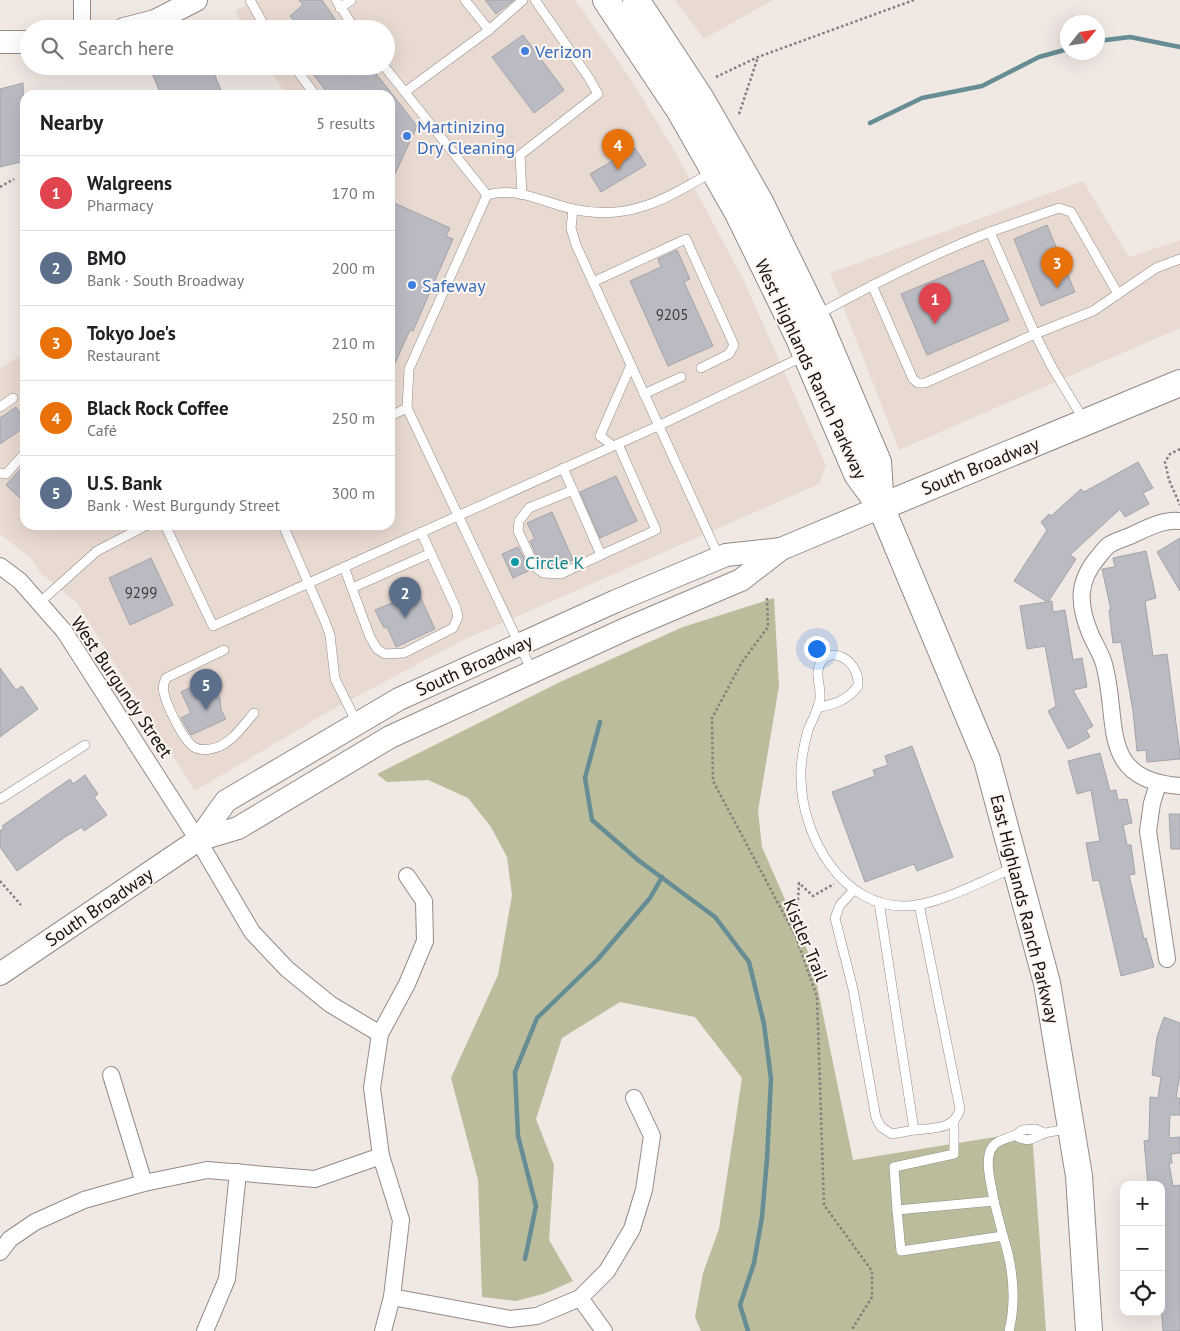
<!DOCTYPE html>
<html lang="en">
<head>
<meta charset="utf-8">
<style>
	:root { --surface:#fff; --page:#f2f2f2; --text:#202124; --muted:#757577; --line:#e0e0e0; --accent:#7c3aed }
	body { margin:0; font-family:"PT Sans",sans-serif; background:var(--page); color:var(--text) }
	.controls { position:absolute; right:15px; bottom:15px; display:grid; overflow:hidden; border-radius:10px; box-shadow:0 5px 20px #0002 }
	.controls button { width:45px; height:45px; display:grid; place-items:center; padding:0; border:0; border-bottom:1px solid var(--line); background:var(--surface); color:var(--text); font:25px sans-serif }
	.compass { position:absolute; left:1060px; top:15px; width:45px; height:45px; border-radius:50%; background:var(--surface); box-shadow:0 5px 20px #0002; rotate:60deg }
	.you { position:absolute; left:816px; top:648px; width:18px; height:18px; margin:-12px; border:4px solid #fff; border-radius:50%; background:#1a73e8; box-shadow:0 0 0 8px #1a73e833 }
	.badge { display:grid; place-items:center; width:32px; height:32px; border-radius:50%; background:var(--accent); color:#fff; font-size:16px; font-weight:700 }
	.pin { position:absolute; translate:-50% -41px; filter:drop-shadow(0 1px 2px #0008) }
	.pin::after { content:''; position:absolute; top:26px; width:18px; height:15px; background:inherit; clip-path:polygon(0 0,100% 0,50% 100%) }
	.list { margin:0; padding:0; list-style:none }
	h2 { display:flex; justify-content:space-between; align-items:center; height:65px; margin:0; padding:0 20px; font-size:21px }
	h2 small { font-size:16px; font-weight:400; color:var(--muted) }
	.list li { display:grid; grid-template-columns:32px 1fr auto; gap:15px; align-items:center; box-sizing:border-box; height:75px; padding:0 20px; border-top:1px solid var(--line) }
	.list b { display:block; font-size:19px; white-space:nowrap }
	.list p { margin:0; font-size:16px; white-space:nowrap; color:var(--muted) }
	.list em { font-size:16px; font-style:normal; color:var(--muted) }
	.icon { flex:none; width:28px; height:28px; fill:none; stroke:currentColor; stroke-width:2; stroke-linecap:round; stroke-linejoin:round }
	.map { position:relative; flex:none; width:1180px; height:1331px; overflow:hidden }
	.search { position:absolute; background:var(--surface); box-shadow:0 5px 20px #0002; left:20px; top:20px; width:375px; height:55px; display:flex; align-items:center; gap:12px; box-sizing:border-box; padding:0 18px; border-radius:28px; color:var(--muted); font-size:19px }
	.panel { position:absolute; background:var(--surface); box-shadow:0 5px 20px #0002; left:20px; top:90px; width:375px; height:440px; border-radius:15px }
	.map>svg:first-child { display:block }
	.built { fill:#e9dad1 }
	.green { fill:#babc9c }
	.lines { fill:none; stroke-linecap:round; stroke-linejoin:round }
	.stream { stroke:#658d93; stroke-width:4.5 }
	.building { fill:#babac2; stroke:#a3a3aa }
	.lane-casing { stroke:#928b87; stroke-width:10 }
	.street-casing { stroke:#928b87; stroke-width:18 }
	.secondary-casing { stroke:#928b87; stroke-width:24 }
	.primary-casing { stroke:#928b87; stroke-width:28 }
	.path { stroke:#847f7b; stroke-width:2.5; stroke-dasharray:2.5 2.5; stroke-linecap:butt }
	.lane { stroke:#fff; stroke-width:9 }
	.street { stroke:#fff; stroke-width:16 }
	.secondary { stroke:#fff; stroke-width:22 }
	.primary { stroke:#fff; stroke-width:26 }
	.shop-dot { fill:#3f7fe0; stroke:#fdf5f0; stroke-width:2 }
	.culture-dot { fill:#0f9aa8; stroke:#fdf5f0; stroke-width:2 }
	.labels { text-anchor:middle; dominant-baseline:central; stroke-width:4; stroke-linejoin:round; paint-order:stroke }
	.number-label { font-size:15px; fill:#3e3c3c }
	.shop-label { font-size:18px; fill:#366cbe; stroke:#fdf5f0; text-anchor:start }
	.street-label { font-size:18px; fill:#141210; stroke:#fdf5f0 }
	.culture-label { font-size:18px; fill:#0d838f; stroke:#fdf5f0; text-anchor:start }
</style>
</head>
<body>
<div class="map">
<svg width="1180" height="1331" viewBox="0 0 1180 1331">
	<rect width="100%" height="100%" fill="#f0e8e3"/>
	<!-- built -->
	<g class="built">
		<polygon points="257,0 575,0 628,75 677,155 745,283 826,466 819,484 459,642 328,712 195,791 77,603 41,573 31,558 0,534 0,368 25,353 25,525 390,525 390,95 286,95 268,66 386,66 386,29 245,29 235,11"/>
		<polygon points="675,0 773,0 704,39"/>
		<polygon points="1083,181 1129,257 1180,240 1180,328 899,450 830,273"/>
	</g>
	<!-- green -->
	<polygon class="green" points="774,598 779,686 758,811 762,847 812,961 853,1160 1032,1131 1046,1331 701,1331 695,1317 703,1273 719,1229 742,1078 695,1017 620,1002 562,1038 536,1119 554,1165 549,1240 573,1281 543,1294 516,1301 482,1297 478,1180 451,1078 498,975 512,895 507,857 491,827 468,798 428,780 387,782 377,774 560,682 683,627"/>
	<g class="lines">
		<!-- stream -->
		<g class="stream">
			<polyline points="1098,41 1130,37 1180,47"/>
			<polyline points="870,123 922,98 982,86 1039,57 1068,49"/>
			<polyline points="600,722 585,778 592,820 638,860 715,917 749,962 764,1024 771,1079 767,1159 762,1217 754,1263 740,1305 748,1331"/>
			<polyline points="525,1259 536,1206 518,1136 515,1072 537,1018 598,959 650,898 662,877"/>
		</g>
	</g>
	<!-- building -->
	<g class="building">
		<polygon points="299,0 322,0 342,29 283,29 294,21 290,16 303,5"/>
		<polygon points="485,0 514,0 496,14"/>
		<polygon points="523,35 564,90 534,113 492,57"/>
		<polygon points="149,66 211,66 223,95 161,95"/>
		<polygon points="307,66 370,66 417,126 390,185 390,95 329,95"/>
		<polygon points="23,83 25,161 0,167 0,89"/>
		<polygon points="635,148 646,165 601,192 590,174"/>
		<polygon points="390,201 450,228 446,236 453,239 413,331 410,330 390,374"/>
		<polygon points="1047,225 1075,292 1041,306 1014,239"/>
		<polygon points="677,250 690,279 684,282 713,346 668,366 630,281 661,267 658,259"/>
		<polygon points="983,260 1009,320 927,355 901,294"/>
		<polygon points="16,407 25,421 25,427 0,444 0,418"/>
		<polygon points="1138,462 1153,488 1143,493 1149,504 1125,517 1120,509 1070,555 1076,559 1048,602 1052,601 1053,612 1065,610 1073,660 1082,658 1087,687 1073,690 1093,726 1086,730 1090,737 1068,749 1048,711 1056,706 1045,646 1027,649 1020,606 1047,602 1014,581 1047,530 1041,522 1049,514 1051,516 1081,489 1084,492"/>
		<polygon points="25,464 25,503 6,485"/>
		<polygon points="616,476 637,521 600,538 580,492"/>
		<polygon points="552,512 573,560 556,567 547,567 545,563 540,563 530,541 535,539 527,523"/>
		<polygon points="1180,538 1180,591 1157,552"/>
		<polygon points="518,547 530,570 513,578 502,554"/>
		<polygon points="1146,551 1156,598 1145,601 1153,656 1167,654 1180,754 1180,759 1147,762 1146,750 1137,751 1133,711 1121,642 1113,643 1109,610 1111,610 1102,569 1115,567 1113,558"/>
		<polygon points="151,558 173,605 130,625 109,578"/>
		<polygon points="419,594 435,629 396,647 387,627 384,628 375,610 394,602 395,605"/>
		<polygon points="0,668 16,690 22,686 38,709 0,737"/>
		<polygon points="207,679 220,698 221,710 226,719 191,735 181,718 191,713 181,692"/>
		<polygon points="912,746 953,857 917,871 914,864 865,882 832,792 875,776 873,770 888,765 885,756"/>
		<polygon points="1100,753 1110,791 1116,790 1118,800 1127,799 1132,823 1123,825 1127,845 1131,845 1135,874 1129,875 1144,939 1146,938 1154,967 1121,976 1099,880 1093,881 1086,843 1100,841 1091,790 1077,794 1068,761"/>
		<polygon points="85,775 98,794 94,797 107,815 84,831 82,827 65,837 17,871 0,847 0,831 4,828 2,826 70,779 73,784"/>
		<polygon points="1169,814 1180,814 1180,849 1171,849"/>
		<polygon points="1164,1017 1180,1023 1180,1074 1176,1098 1180,1098 1180,1115 1170,1115 1169,1138 1180,1137 1180,1153 1171,1154 1172,1163 1169,1163 1173,1186 1180,1185 1180,1331 1163,1331 1161,1307 1161,1185 1148,1185 1144,1141 1149,1140 1150,1097 1158,1098 1161,1077 1152,1075 1157,1037"/>
	</g>
	<g class="lines">
		<defs>
			<g id="lane">
				<polyline points="250,0 266,29"/>
				<polyline points="336,0 355,29"/>
				<polyline points="465,0 489,30"/>
				<polyline points="340,8 351,0"/>
				<polyline points="294,66 315,95"/>
				<polyline points="384,66 487,195"/>
				<polyline points="405,92 489,30 523,0"/>
				<polyline points="522,195 520,155 598,94 589,78 535,0"/>
				<polyline points="573,209 571,228 576,245 719,557"/>
				<polyline points="990,232 1059,208 1071,212 1118,294"/>
				<polyline points="593,282 686,239 734,345 729,354 701,368"/>
				<path d="M 817,315 C 875,283 928,256 990,232 L 1035,334 L 925,383 L 918,383 L 913,379 L 872,285"/>
				<polyline points="644,394 681,377"/>
				<polyline points="0,407 13,398"/>
				<path d="M 407,408 L 409,369 L 487,195 C 516,186 545,203 573,209 C 629,222 665,199 712,172"/>
				<polyline points="390,416 407,408 532,671"/>
				<polyline points="1084,420 1053,369 1035,334 1093,311 1156,268 1180,259"/>
				<polyline points="613,446 600,436 631,365"/>
				<polyline points="563,468 601,555 656,530 618,444"/>
				<polyline points="0,473 6,474 25,453"/>
				<polyline points="573,490 529,508 519,521 518,531 535,567 543,573 561,574 601,555"/>
				<polyline points="165,525 213,626 658,426 804,356"/>
				<polyline points="283,525 324,619 330,635 335,679 357,723"/>
				<polyline points="344,567 370,637 377,649 385,654 404,653 453,628 458,617 456,608 421,532"/>
				<polyline points="352,588 431,553"/>
				<polyline points="39,603 97,551 147,525"/>
				<path d="M 224,650 L 166,678 C 164,683 162,687 164,693 C 167,706 183,740 194,747 C 199,750 204,750 210,749 C 229,747 242,727 254,713"/>
				<path d="M 817,708 C 834,704 847,701 858,686 C 860,656 822,642 818,671 C 817,680 821,689 820,698 C 819,709 812,720 808,730 C 804,745 800,764 801,779 C 802,836 842,908 906,906 C 936,906 984,880 1013,868"/>
				<polyline points="0,799 85,745"/>
				<polyline points="853,891 840,905 835,918 853,989 876,1118 881,1127 892,1134 914,1130"/>
				<path d="M 879,902 L 914,1130 C 932,1128 955,1130 960,1109 L 919,904"/>
				<path d="M 954,1121 L 954,1154 L 894,1167 L 897,1210 L 994,1201 C 992,1186 980,1151 998,1142 C 1007,1137 1014,1138 1022,1130 L 1036,1129 L 1044,1133"/>
				<path d="M 1016,1136 C 1029,1144 1034,1137 1045,1133 C 1053,1131 1062,1130 1069,1129"/>
				<polyline points="994,1201 1003,1236"/>
				<path d="M 897,1210 L 901,1251 L 1003,1236 C 1013,1267 1017,1298 1009,1331"/>
			</g>
			<g id="street">
				<polyline points="82,0 82,29"/>
				<path d="M 1180,521 C 1163,519 1145,529 1130,536 C 1123,539 1115,541 1109,545 C 1105,548 1102,552 1099,556 C 1077,581 1078,604 1090,633 C 1094,643 1101,653 1104,664 C 1120,721 1097,780 1180,786"/>
				<polyline points="0,566 20,581 64,631 198,840 252,932 287,969 330,1004 380,1034"/>
				<polyline points="1158,784 1152,803 1148,831 1167,959"/>
				<polyline points="111,1075 144,1183"/>
				<polyline points="0,1252 10,1239 35,1222 84,1200 144,1183 207,1170 315,1179 381,1156"/>
				<polyline points="392,1297 510,1319 537,1316 580,1298 607,1271 632,1229 644,1190 652,1136 634,1098"/>
				<polyline points="580,1298 604,1331"/>
				<polyline points="205,1331 227,1279 238,1172"/>
				<polyline points="383,1331 392,1297 401,1220 381,1156 372,1088 380,1034 407,984 425,941 424,901 407,876"/>
			</g>
			<g id="secondary">
				<polyline points="124,29 155,21 196,0"/>
				<polyline points="0,42 29,42"/>
				<polyline points="198,840 226,801 399,699 616,601 726,555 781,549"/>
				<polyline points="0,974 198,840 238,828 390,737 628,628 741,580 781,549 881,507"/>
			</g>
			<g id="primary">
				<polyline points="606,0 680,111 738,213 798,336 857,474 881,507 987,760 1047,983 1079,1176 1089,1331"/>
				<polyline points="636,0 701,99 735,158 760,202 820,325 878,462 881,507"/>
				<polyline points="881,507 1180,383"/>
			</g>
		</defs>
		<!-- lane casing -->
		<use href="#lane" class="lane-casing"/>
		<!-- street casing -->
		<use href="#street" class="street-casing"/>
		<!-- secondary casing -->
		<use href="#secondary" class="secondary-casing"/>
		<!-- primary casing -->
		<use href="#primary" class="primary-casing"/>
		<!-- path -->
		<g class="path">
			<polyline points="716,77 758,57 914,0"/>
			<polyline points="739,114 758,57"/>
			<polyline points="0,187 14,179"/>
			<polyline points="1180,449 1170,454 1165,462 1169,480 1180,505"/>
			<polyline points="767,598 768,627 742,662 712,718 713,781 796,937 817,997 824,1205 872,1271 872,1297 851,1331"/>
			<polyline points="0,881 21,905"/>
			<polyline points="796,935 799,883 813,896 834,884"/>
		</g>
		<!-- lane -->
		<use href="#lane" class="lane"/>
		<!-- street -->
		<use href="#street" class="street"/>
		<!-- secondary -->
		<use href="#secondary" class="secondary"/>
		<!-- primary -->
		<use href="#primary" class="primary"/>
	</g>
	<!-- markers -->
	<g class="shop-dot">
		<circle cx="525" cy="51" r="5"/>
		<circle cx="407" cy="136" r="5"/>
		<circle cx="412" cy="285" r="5"/>
	</g>
	<circle class="culture-dot" cx="515" cy="562" r="5"/>
	<g class="labels">
		<!-- number labels -->
		<g class="number-label">
			<text x="672" y="314">9205</text>
			<text x="141" y="592">9299</text>
		</g>
		<!-- shop labels -->
		<g class="shop-label">
			<text x="535" y="51">Verizon</text>
			<text x="417" y="126">Martinizing<tspan x="417" dy="21">Dry Cleaning</tspan></text>
			<text x="422" y="285">Safeway</text>
		</g>
		<!-- street labels -->
		<g class="street-label">
			<text transform="translate(811 369) rotate(65)">West Highlands Ranch Parkway</text>
			<text transform="translate(980 466) rotate(-22)">South Broadway</text>
			<text transform="translate(474 665) rotate(-24)">South Broadway</text>
			<text transform="translate(122 687) rotate(56)">West Burgundy Street</text>
			<text transform="translate(99 907) rotate(-34)">South Broadway</text>
			<text transform="translate(1025 909) rotate(76)">East Highlands Ranch Parkway</text>
			<text transform="translate(806 940) rotate(67)">Kistler Trail</text>
		</g>
		<!-- culture labels -->
		<g class="culture-label">
			<text x="525" y="562">Circle K</text>
		</g>
	</g>
</svg>
<div class="controls">
<button>+</button>
<button>−</button>
<button><svg class="icon" aria-label="locate" viewBox="0 0 24 24"><circle cx="12" cy="12" r="6"/><path d="M12 2v4M12 18v4M2 12h4M18 12h4"/></svg></button>
</div>
<svg class="compass" viewBox="-18 -18 36 36"><path d="M0-13l5 13h-10z" fill="#e53935"/><path d="M0 13l5-13h-10z" fill="#757577"/></svg>
<div class="you"></div>
<div class="pin badge" style="left:935px;top:324px;background:#e0444e">1</div>
<div class="pin badge" style="left:405px;top:618px;background:#5c6f8a">2</div>
<div class="pin badge" style="left:1057px;top:288px;background:#e8710a">3</div>
<div class="pin badge" style="left:618px;top:170px;background:#e8710a">4</div>
<div class="pin badge" style="left:206px;top:710px;background:#5c6f8a">5</div>
<div class="search"><svg class="icon" aria-label="search" viewBox="0 0 24 24"><circle cx="10" cy="10" r="6"/><path d="M15 15l6 6"/></svg>Search here</div>
<section class="panel">
<h2>Nearby<small>5 results</small></h2>
<ul class="list">
<li><span class="badge" style="background:#e0444e">1</span><div><b>Walgreens</b><p>Pharmacy</p></div><em>170 m</em></li>
<li><span class="badge" style="background:#5c6f8a">2</span><div><b>BMO</b><p>Bank · South Broadway</p></div><em>200 m</em></li>
<li><span class="badge" style="background:#e8710a">3</span><div><b>Tokyo Joe's</b><p>Restaurant</p></div><em>210 m</em></li>
<li><span class="badge" style="background:#e8710a">4</span><div><b>Black Rock Coffee</b><p>Café</p></div><em>250 m</em></li>
<li><span class="badge" style="background:#5c6f8a">5</span><div><b>U.S. Bank</b><p>Bank · West Burgundy Street</p></div><em>300 m</em></li>
</ul>
</section>
</div>
</body>
</html>
